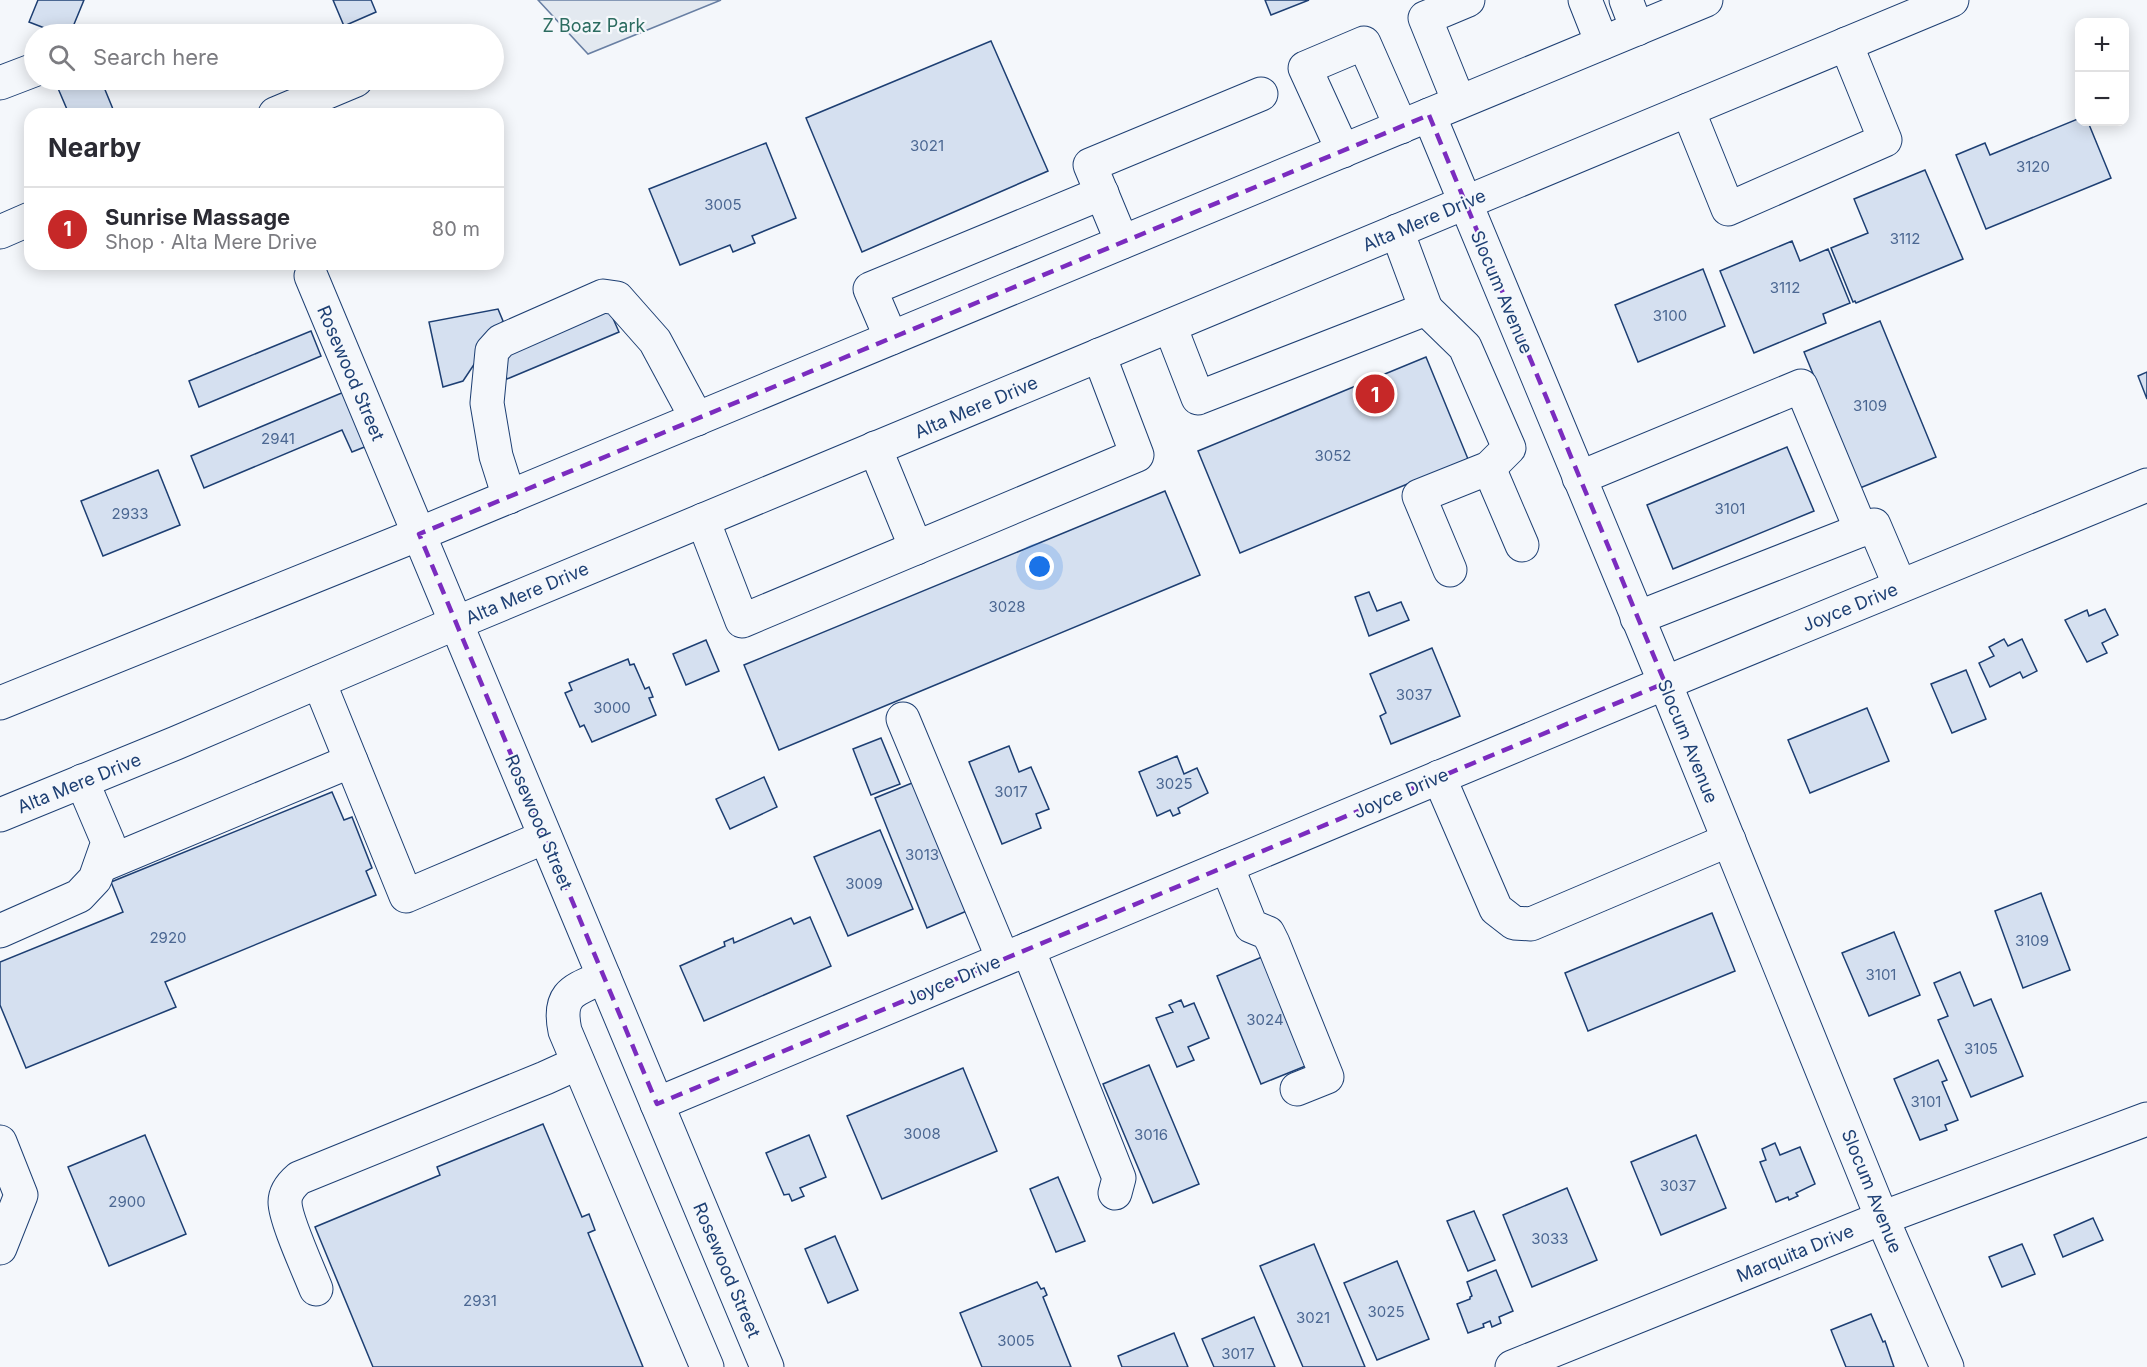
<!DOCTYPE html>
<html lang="en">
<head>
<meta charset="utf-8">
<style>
	:root { --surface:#fff; --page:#f7f7f7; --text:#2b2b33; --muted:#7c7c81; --line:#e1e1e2; --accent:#c62828 }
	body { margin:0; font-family:Inter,sans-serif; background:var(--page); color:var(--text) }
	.controls { position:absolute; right:18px; top:18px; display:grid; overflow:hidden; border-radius:12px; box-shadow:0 3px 15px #0003 }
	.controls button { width:54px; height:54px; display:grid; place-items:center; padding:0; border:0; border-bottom:2px solid var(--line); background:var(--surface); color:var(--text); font:30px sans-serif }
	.you { position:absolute; left:1040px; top:567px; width:21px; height:21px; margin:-15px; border:4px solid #fff; border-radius:50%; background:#1a73e8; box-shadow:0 0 0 9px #1a73e833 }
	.badge { display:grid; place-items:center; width:39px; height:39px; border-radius:50%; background:var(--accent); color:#fff; font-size:20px; font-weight:700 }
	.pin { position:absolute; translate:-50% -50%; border:3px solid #fff; box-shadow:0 2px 6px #0006 }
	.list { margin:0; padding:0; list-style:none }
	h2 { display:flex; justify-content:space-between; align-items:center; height:78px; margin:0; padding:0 24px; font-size:26px }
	h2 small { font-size:20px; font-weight:400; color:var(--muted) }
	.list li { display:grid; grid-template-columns:39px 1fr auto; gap:18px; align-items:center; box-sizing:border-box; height:84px; padding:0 24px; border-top:2px solid var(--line) }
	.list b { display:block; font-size:22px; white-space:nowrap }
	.list p { margin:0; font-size:20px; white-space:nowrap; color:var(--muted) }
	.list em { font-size:20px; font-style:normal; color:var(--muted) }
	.icon { flex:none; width:33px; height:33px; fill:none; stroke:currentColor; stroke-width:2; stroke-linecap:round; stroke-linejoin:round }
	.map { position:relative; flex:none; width:2147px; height:1367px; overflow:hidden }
	.search { position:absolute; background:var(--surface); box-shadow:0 3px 15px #0003; left:24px; top:24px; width:480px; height:66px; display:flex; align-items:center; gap:15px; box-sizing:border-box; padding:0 21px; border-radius:33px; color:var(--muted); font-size:22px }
	.panel { position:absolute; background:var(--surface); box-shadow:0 3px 15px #0003; left:24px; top:108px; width:480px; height:162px; border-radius:18px }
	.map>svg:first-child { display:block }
	.green { fill:#e3e9f0; stroke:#687fa3; stroke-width:1.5 }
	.building { fill:#d5e0f0; stroke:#1d3f73; stroke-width:1.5 }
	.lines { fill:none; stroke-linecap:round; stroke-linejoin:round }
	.minor-casing { stroke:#1d3f73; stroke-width:35 }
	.major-casing { stroke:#1d3f73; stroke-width:35 }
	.minor { stroke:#f4f7fb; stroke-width:33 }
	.major { stroke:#f4f7fb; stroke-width:33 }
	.marked { fill:none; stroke:#7b2cbf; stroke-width:4.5; stroke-dasharray:12 8; stroke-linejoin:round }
	.labels { text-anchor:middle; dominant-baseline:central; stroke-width:4.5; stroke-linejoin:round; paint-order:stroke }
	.number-label { font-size:15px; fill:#4b6792 }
	.park-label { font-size:18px; fill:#2c6c60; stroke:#f4f7fb }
	.street-label { font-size:18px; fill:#1d3f73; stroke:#f4f7fb }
</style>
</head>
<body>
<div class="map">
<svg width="2147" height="1367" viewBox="0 0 2147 1367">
	<rect width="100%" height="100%" fill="#f4f7fb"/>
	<!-- green -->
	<polygon class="green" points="538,0 721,0 588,54"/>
	<!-- building -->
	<g class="building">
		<polygon points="38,0 84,0 70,34 60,34 29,22"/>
		<polygon points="333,0 371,0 376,12 344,26"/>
		<polygon points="1265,0 1309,0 1271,15"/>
		<polygon points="991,41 1048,171 862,252 806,118"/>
		<polygon points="73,80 101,80 115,114 69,114 57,86"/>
		<polygon points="2080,118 2080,122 2088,122 2111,178 1986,229 1956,155 1985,143 1990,155"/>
		<polygon points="766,143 796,218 752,236 755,243 733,252 730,245 680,265 649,189"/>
		<polygon points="1925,170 1963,259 1856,303 1855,301 1853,302 1831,248 1868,233 1854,199"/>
		<polygon points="1792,241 1800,261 1828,249 1850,303 1823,314 1826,323 1754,353 1720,271"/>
		<polygon points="1703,269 1725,326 1638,362 1615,305"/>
		<polygon points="608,307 619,332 507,379 497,354"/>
		<polygon points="498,309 503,321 463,381 443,387 429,322"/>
		<polygon points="1880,321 1936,457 1860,488 1804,352"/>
		<polygon points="311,331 321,356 199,407 189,381"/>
		<polygon points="1426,357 1468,459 1240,553 1198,451"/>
		<polygon points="2147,372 2147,399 2138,376"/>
		<polygon points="344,392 367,446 352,452 342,430 204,488 191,456"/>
		<polygon points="1787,447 1814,511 1673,569 1647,505"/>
		<polygon points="158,470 180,525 103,556 81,501"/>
		<polygon points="1165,491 1200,575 779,750 744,665"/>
		<polygon points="1369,592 1377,611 1401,602 1409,620 1369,636 1355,597"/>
		<polygon points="2105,609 2118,635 2102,643 2107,653 2087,662 2065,620 2087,610 2089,616"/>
		<polygon points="2004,639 2008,646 2022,639 2037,671 2023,678 2020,672 1990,687 1979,663 1994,656 1989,647"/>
		<polygon points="706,640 719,671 686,685 673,654"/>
		<polygon points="1432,648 1460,716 1391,744 1380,716 1386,713 1370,674"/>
		<polygon points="628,659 630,665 634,664 645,689 649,687 653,697 649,698 656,715 592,742 584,725 580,727 565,693 572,690 569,683"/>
		<polygon points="1966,670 1986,719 1952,733 1931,684"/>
		<polygon points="1867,708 1889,761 1810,793 1788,740"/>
		<polygon points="881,738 900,784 871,795 853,749"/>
		<polygon points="1009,746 1019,772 1031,767 1049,809 1036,814 1041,828 1002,844 969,762"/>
		<polygon points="1177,756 1184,774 1197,768 1208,793 1178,808 1180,813 1173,816 1170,810 1157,816 1139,772"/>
		<polygon points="764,777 777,807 730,829 716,799"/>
		<polygon points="917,781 969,910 927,928 875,798"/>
		<polygon points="332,792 344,820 352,817 372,868 366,871 376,895 165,982 176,1007 26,1068 0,1005 0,962 123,912 111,882"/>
		<polygon points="880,830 913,909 848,936 814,857"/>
		<polygon points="2041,893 2070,970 2023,988 1995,911"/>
		<polygon points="1712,913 1735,971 1588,1031 1565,973"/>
		<polygon points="810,917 831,966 704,1021 680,966 725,946 724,942 733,938 734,943 791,918 794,924"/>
		<polygon points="1894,932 1920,995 1869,1016 1842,953"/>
		<polygon points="1269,954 1313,1063 1261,1084 1217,976"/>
		<polygon points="1960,972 1974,1006 1991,999 2023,1076 1971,1097 1938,1020 1948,1016 1934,983"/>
		<polygon points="1181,1000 1184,1007 1194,1003 1209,1038 1188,1047 1194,1060 1177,1067 1156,1018 1173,1012 1169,1005"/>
		<polygon points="1938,1060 1947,1080 1942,1082 1958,1120 1945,1125 1947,1130 1920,1140 1894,1079"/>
		<polygon points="1149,1065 1199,1184 1153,1203 1103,1084"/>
		<polygon points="963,1068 997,1151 882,1199 847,1116"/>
		<polygon points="543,1124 582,1217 589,1214 595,1230 588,1233 643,1367 373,1367 315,1227 440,1175 437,1167"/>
		<polygon points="145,1135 186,1234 109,1266 68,1167"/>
		<polygon points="809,1135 826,1177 800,1188 804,1196 792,1201 789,1194 784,1195 766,1153"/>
		<polygon points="1696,1135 1726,1208 1661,1235 1631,1162"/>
		<polygon points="1775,1143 1780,1155 1800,1147 1815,1184 1796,1193 1798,1196 1789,1200 1788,1197 1776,1202 1760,1162 1766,1160 1762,1149"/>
		<polygon points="1058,1177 1085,1241 1056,1252 1030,1189"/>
		<polygon points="1567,1188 1597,1260 1532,1287 1503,1215"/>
		<polygon points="1474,1211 1495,1260 1468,1271 1447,1221"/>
		<polygon points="2093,1218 2103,1240 2063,1257 2054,1235"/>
		<polygon points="835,1236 858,1290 828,1303 805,1249"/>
		<polygon points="1314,1244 1365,1367 1303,1367 1260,1266"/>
		<polygon points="2022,1244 2035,1274 2002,1287 1989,1257"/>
		<polygon points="1397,1261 1429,1339 1377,1360 1344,1283"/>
		<polygon points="1496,1270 1513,1311 1499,1317 1501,1323 1492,1327 1490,1321 1483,1324 1484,1327 1468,1333 1457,1304 1470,1299 1470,1297 1472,1296 1467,1282"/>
		<polygon points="1037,1282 1041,1289 1044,1288 1047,1295 1043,1297 1071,1367 982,1367 960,1313"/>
		<polygon points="1871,1314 1883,1342 1885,1341 1894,1367 1846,1367 1831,1330"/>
		<polygon points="1254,1317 1275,1367 1214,1367 1202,1339"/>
		<polygon points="1174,1333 1188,1367 1122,1367 1118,1356"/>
	</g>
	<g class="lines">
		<defs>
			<g id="minor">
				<polyline points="1585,0 1602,43"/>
				<polyline points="1626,0 1637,29"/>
				<polyline points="0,83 34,70"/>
				<polyline points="1459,102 1425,18 1468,0"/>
				<polyline points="1688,110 1728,209 1885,140 1846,44"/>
				<polyline points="275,114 356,80"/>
				<polyline points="1429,115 1665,683 1882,1218 1947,1367"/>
				<polyline points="1343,151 1305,68 1364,43 1401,127"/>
				<polyline points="0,232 30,219"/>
				<polyline points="1122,242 1090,165 1261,94"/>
				<polyline points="311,276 767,1367"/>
				<polyline points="1426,309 1465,347 1509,448 1489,468 1419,496 1450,570"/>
				<polyline points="1170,326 1198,398 1426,309 1397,231"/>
				<polyline points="891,338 870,289 1102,193"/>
				<polyline points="875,448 916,548"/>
				<polyline points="1489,468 1522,545"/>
				<polyline points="1579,478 1801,386 1861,530"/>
				<polyline points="509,497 496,456 487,403 492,351 501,341 603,296 617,298 655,341 697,419"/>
				<polyline points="703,520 742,621 1137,455 1099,355"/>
				<polyline points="1637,618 1874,525 1900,586"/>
				<polyline points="319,682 406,896 545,837"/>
				<polyline points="903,719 1003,959"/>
				<polyline points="1439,777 1496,909 1514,923 1531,924 1729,840"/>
				<polyline points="100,866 351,761"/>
				<polyline points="1227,866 1251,926 1268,933 1273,943 1327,1077 1297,1089"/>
				<polyline points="0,931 79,896 95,879 108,842 82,781"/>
				<polyline points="1028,949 1119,1178 1115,1193"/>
				<path d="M 604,977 C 574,990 557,993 565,1031 L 707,1367"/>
				<polyline points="657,1104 1665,683 2147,485"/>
				<polyline points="0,1142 21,1195 0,1248"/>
				<path d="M 316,1289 C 309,1271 285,1219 285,1202 C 285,1192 292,1184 299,1178 L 545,1078 L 578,1063"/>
				<polyline points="1512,1367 1882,1218 2147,1119"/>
			</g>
			<g id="major">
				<polyline points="0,703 419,534 1706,0"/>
				<polyline points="0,815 176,743 456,623 1952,0"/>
			</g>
		</defs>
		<!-- minor casing -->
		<use href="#minor" class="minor-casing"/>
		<!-- major casing -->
		<use href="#major" class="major-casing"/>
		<!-- minor -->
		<use href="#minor" class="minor"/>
		<!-- major -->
		<use href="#major" class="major"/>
	</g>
	<!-- marked area -->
	<path class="marked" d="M 1429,115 L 1665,683 L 657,1104 L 419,534 Z"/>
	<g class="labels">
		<!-- number labels -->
		<g class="number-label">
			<text x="927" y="145">3021</text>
			<text x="2033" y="166">3120</text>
			<text x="723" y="204">3005</text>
			<text x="1905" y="238">3112</text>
			<text x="1785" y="287">3112</text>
			<text x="1670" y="315">3100</text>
			<text x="1870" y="405">3109</text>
			<text x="278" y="438">2941</text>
			<text x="1333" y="455">3052</text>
			<text x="1730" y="508">3101</text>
			<text x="130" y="513">2933</text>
			<text x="1007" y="606">3028</text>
			<text x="1414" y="694">3037</text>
			<text x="612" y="707">3000</text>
			<text x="1174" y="783">3025</text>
			<text x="1011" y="791">3017</text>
			<text x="922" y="854">3013</text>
			<text x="864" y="883">3009</text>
			<text x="168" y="937">2920</text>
			<text x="2032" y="940">3109</text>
			<text x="1881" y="974">3101</text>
			<text x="1265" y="1019">3024</text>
			<text x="1981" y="1048">3105</text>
			<text x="1926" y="1101">3101</text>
			<text x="922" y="1133">3008</text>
			<text x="1151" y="1134">3016</text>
			<text x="1678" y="1185">3037</text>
			<text x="127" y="1201">2900</text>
			<text x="1550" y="1238">3033</text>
			<text x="480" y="1300">2931</text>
			<text x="1386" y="1311">3025</text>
			<text x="1313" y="1317">3021</text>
			<text x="1016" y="1340">3005</text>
			<text x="1238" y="1353">3017</text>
		</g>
		<!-- park labels -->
		<g class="park-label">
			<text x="594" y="25">Z Boaz Park</text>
		</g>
		<!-- street labels -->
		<g class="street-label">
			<text transform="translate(1424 220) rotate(-23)">Alta Mere Drive</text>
			<text transform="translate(1502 292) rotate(67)">Slocum Avenue</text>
			<text transform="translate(351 373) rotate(67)">Rosewood Street</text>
			<text transform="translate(976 407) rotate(-23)">Alta Mere Drive</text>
			<text transform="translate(527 593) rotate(-23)">Alta Mere Drive</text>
			<text transform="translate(1850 607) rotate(-22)">Joyce Drive</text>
			<text transform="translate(1688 741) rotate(68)">Slocum Avenue</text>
			<text transform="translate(79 783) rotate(-22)">Alta Mere Drive</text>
			<text transform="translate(1401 793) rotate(-23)">Joyce Drive</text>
			<text transform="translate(539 822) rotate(67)">Rosewood Street</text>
			<text transform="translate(953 980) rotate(-23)">Joyce Drive</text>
			<text transform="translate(1872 1191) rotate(68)">Slocum Avenue</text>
			<text transform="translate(1795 1253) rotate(-22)">Marquita Drive</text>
			<text transform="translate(727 1270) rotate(67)">Rosewood Street</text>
		</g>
	</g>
</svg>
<div class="controls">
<button>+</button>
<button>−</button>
</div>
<div class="you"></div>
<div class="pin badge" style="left:1375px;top:394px">1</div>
<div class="search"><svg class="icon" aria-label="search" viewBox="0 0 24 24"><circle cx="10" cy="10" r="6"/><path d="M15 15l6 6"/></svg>Search here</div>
<section class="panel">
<h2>Nearby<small></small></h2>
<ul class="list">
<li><span class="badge">1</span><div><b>Sunrise Massage</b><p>Shop · Alta Mere Drive</p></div><em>80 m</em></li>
</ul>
</section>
</div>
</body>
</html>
